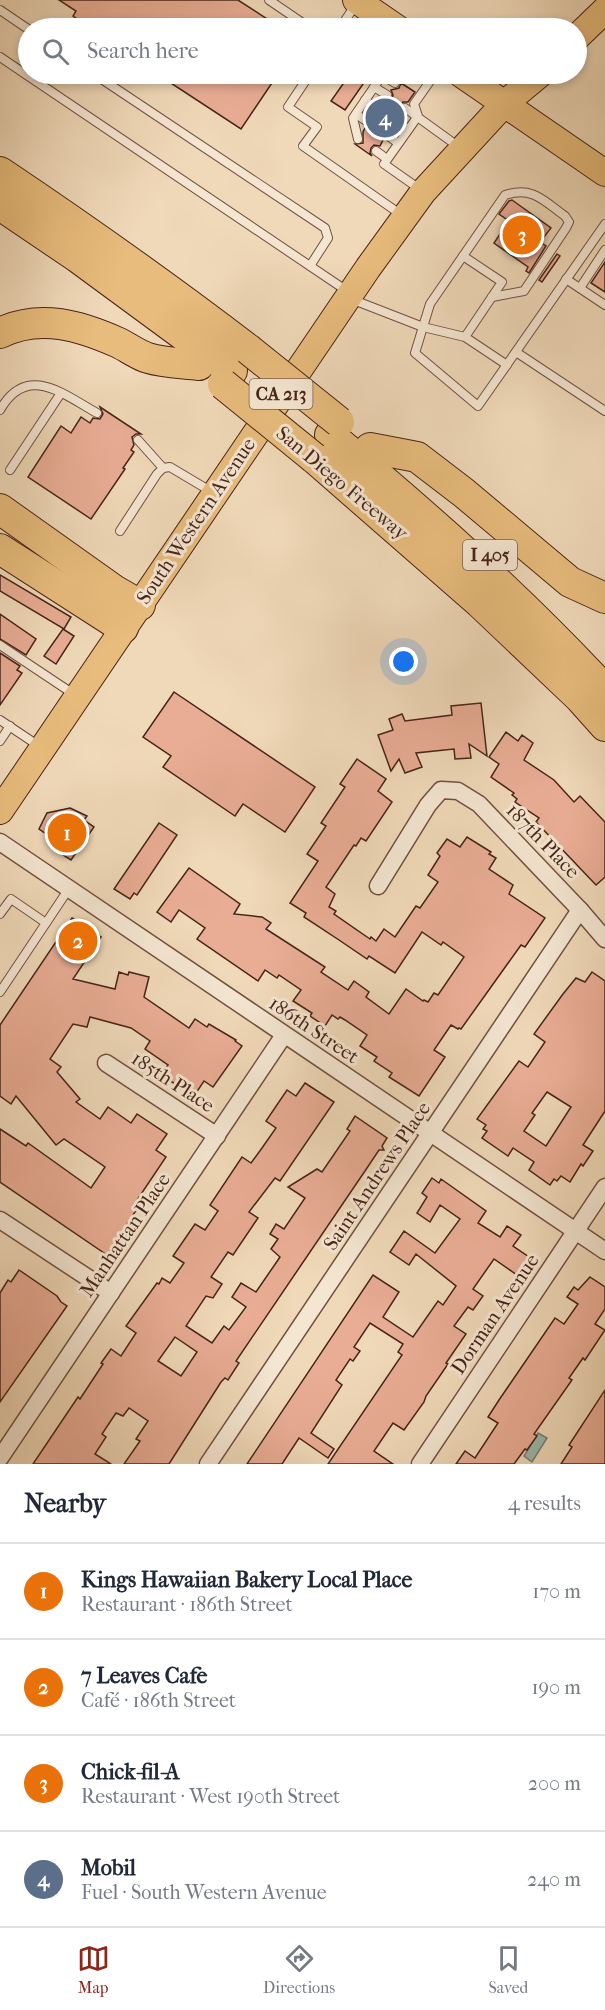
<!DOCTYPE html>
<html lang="en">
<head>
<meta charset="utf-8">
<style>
	:root { --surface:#fff; --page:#f6f6f7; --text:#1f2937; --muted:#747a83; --line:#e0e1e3; --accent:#8f2418 }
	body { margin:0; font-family:"IM FELL French Canon",serif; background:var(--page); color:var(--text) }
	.you { position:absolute; left:404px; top:662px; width:21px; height:21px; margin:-15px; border:4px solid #fff; border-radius:50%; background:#1a73e8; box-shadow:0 0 0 9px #1a73e833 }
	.badge { display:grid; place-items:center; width:39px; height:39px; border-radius:50%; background:var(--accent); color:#fff; font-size:20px; font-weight:700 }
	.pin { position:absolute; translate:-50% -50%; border:3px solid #fff; box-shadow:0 2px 6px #0006 }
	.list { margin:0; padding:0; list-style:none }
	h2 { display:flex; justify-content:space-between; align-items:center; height:78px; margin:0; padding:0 24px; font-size:26px }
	h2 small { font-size:20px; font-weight:400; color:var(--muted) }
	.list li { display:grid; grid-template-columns:39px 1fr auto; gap:18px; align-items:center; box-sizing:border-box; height:96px; padding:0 24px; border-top:2px solid var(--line) }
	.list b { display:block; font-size:22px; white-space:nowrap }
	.list p { margin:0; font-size:20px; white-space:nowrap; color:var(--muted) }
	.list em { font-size:20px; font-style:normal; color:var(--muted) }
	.icon { flex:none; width:33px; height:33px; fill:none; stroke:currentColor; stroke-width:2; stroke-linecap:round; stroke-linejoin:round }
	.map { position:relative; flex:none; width:605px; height:1464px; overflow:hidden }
	.search { position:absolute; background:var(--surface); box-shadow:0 3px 9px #0003; left:18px; right:18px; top:18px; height:66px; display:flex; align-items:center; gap:15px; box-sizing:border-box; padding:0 21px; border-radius:33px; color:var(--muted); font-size:22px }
	.sheet { height:462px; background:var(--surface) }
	nav { display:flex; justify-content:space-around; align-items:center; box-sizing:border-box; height:84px; border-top:2px solid var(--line); background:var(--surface); font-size:16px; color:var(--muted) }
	nav a { display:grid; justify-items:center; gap:3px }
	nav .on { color:var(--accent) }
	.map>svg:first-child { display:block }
	.water { fill:#9abaad; stroke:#787e71; stroke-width:1.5 }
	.building { fill:#e9ad95; stroke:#462418; stroke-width:1.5; fill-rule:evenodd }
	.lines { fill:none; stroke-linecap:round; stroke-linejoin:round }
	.service-casing { stroke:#705140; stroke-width:10 }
	.minor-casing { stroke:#705140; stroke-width:19 }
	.primary-casing { stroke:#462418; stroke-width:28 }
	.motorway-casing { stroke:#462418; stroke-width:32 }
	.service { stroke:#f5e6d2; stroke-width:8 }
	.minor { stroke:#f5e6d2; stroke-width:16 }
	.primary { stroke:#e8bc7c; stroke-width:26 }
	.motorway { stroke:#e8bc7c; stroke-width:30 }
	.motorway-bridge-casing { stroke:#462418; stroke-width:32; stroke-linecap:butt }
	.motorway-bridge { stroke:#e8bc7c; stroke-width:30 }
	.labels { text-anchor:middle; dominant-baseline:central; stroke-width:6; stroke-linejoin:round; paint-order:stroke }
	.shield { fill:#f5e6d2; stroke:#7a5e50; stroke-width:1.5 }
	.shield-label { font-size:18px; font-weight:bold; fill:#462418 }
	.street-label { font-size:20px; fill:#462418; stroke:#f5e6d2 }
</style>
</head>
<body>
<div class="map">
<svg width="605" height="1464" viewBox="0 0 605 1464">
	<rect width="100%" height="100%" fill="#f0d9b9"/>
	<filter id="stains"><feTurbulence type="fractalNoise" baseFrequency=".00333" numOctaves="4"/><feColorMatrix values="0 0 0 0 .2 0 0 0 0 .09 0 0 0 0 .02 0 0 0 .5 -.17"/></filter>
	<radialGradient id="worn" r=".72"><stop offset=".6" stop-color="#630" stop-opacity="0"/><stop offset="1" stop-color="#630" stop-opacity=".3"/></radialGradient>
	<!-- water -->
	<polygon class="water" points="538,1433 547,1438 532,1462 524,1456"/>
	<!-- building -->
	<g class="building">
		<polygon points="59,0 238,0 281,28 90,28 73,16 76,11"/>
		<polygon points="157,74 278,74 241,129"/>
		<polygon points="350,74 370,74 345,110 331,101"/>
		<polygon points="401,83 415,92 408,102 403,102 400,105 399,110 402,113 400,116 394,115 390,118 390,123 393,126 390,130 385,129 382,132 381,137 383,140 380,146 374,145 371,148 370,153 372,156 355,144 363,143 363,132 365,128 369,129 374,127 375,123 372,117 374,114 378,115 383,113 384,109 381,104 384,100 387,101 392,99 393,95 391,90 399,88"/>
		<polygon points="512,200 551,228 540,242 546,246 529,273 526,271 528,267 494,243 509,221 499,214 509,201"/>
		<polygon points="557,254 560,256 542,282 539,280"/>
		<polygon points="605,262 605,292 591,283"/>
		<polygon points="100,407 141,434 136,434 132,437 134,445 131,450 134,452 123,468 125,469 91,519 28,477 61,426 71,433 81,417 90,423 93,418 100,419 103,414"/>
		<polygon points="0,575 71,617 64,629 0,591"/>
		<polygon points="0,614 36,639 26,655 0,639"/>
		<polygon points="63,629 74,636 56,664 44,656"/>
		<polygon points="0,653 20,666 17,670 22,673 0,705"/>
		<polygon points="174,692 315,787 285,832 243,804 235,816 163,767 171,756 143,737"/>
		<polygon points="481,703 487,756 469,744 471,758 455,759 454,749 416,753 422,767 405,773 399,759 391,771 378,735 393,730 389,719 402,714 405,721 452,715 451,706"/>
		<polygon points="506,732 518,741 522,735 533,743 524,760 554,780 574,802 580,796 605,822 605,877 596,885 536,822 539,818 515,802 517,799 512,795 514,793 491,777 499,764 489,757"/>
		<polygon points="357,759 386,779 378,791 392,802 366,841 361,838 356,846 354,845 326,887 335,894 329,907 336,911 334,914 370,939 371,937 376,941 384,929 395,937 416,906 420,908 438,882 428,875 440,856 437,853 447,839 460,847 467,837 491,852 489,854 496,858 489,869 513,885 509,894 545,918 525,947 521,945 461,1029 459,1028 458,1029 451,1025 434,1050 445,1057 419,1096 389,1077 392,1073 374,1061 377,1057 360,1046 367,1035 345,1020 340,1017 338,1019 332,1015 325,1026 310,1016 312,1013 293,1001 301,990 279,975 277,978 265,970 258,981 197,939 205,928 179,910 171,922 157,912 189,868 240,904 234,914 262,917 271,923 266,929 325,967 321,972 348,990 354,981 369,992 366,997 389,1014 406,989 423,1001 424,1000 428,1002 434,993 438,995 464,957 443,942 441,945 422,932 395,973 369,956 367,959 339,940 304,917 306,913 290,903 318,861 307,854 326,826 321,823 345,787 340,784"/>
		<polygon points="70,808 87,816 84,820 94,827 71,860 52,848 54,844 48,840 49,836 39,829 47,813"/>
		<polygon points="159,823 177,835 137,895 134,893 130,899 114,889"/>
		<polygon points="72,918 101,937 73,979 115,989 119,972 128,975 129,972 149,977 144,997 189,1028 195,1019 207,1027 209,1024 236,1040 235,1041 242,1046 213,1087 204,1081 194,1096 161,1075 168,1065 145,1049 150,1041 131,1028 90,1017 87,1027 73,1024 50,1059 61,1067 57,1072 80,1099 76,1102 100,1119 108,1107 131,1123 137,1114 167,1134 156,1150 166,1157 133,1206 137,1209 107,1255 0,1182 0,1129 26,1146 28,1143 91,1188 105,1167 64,1139 56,1145 16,1096 11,1104 0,1096 0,1025"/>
		<path d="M 592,972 L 605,981 L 605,1111 L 583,1145 L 593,1151 L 583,1166 L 581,1164 L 570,1182 L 561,1176 L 557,1181 L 554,1179 L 550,1185 L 529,1170 L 534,1162 L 513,1148 L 508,1156 L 482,1138 L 487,1131 L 483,1129 L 486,1125 L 477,1119 L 519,1061 L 528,1067 L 545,1042 L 534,1034 L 563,994 L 576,978 L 585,982 ZM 547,1092 L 571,1107 L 546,1146 L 524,1131 L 535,1115 L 532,1113 Z"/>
		<path d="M 305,1083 L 334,1102 L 280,1181 L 275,1178 L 249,1212 L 258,1218 L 233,1255 L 228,1252 L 211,1277 L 222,1284 L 213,1298 L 206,1296 L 186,1326 L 212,1343 L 224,1326 L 229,1330 L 246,1307 L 232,1297 L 241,1283 L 256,1292 L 280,1257 L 271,1249 L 278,1239 L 270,1234 L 276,1224 L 284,1229 L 305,1198 L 288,1187 L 317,1169 L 322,1172 L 350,1131 L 347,1129 L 355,1116 L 387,1138 L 382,1146 L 384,1150 L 379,1150 L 367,1168 L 236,1361 L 239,1363 L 228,1380 L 225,1378 L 221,1382 L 169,1464 L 124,1464 L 140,1441 L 136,1439 L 148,1421 L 129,1408 L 123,1416 L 116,1413 L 102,1434 L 106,1437 L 95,1454 L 111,1464 L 33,1464 L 78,1397 L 80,1399 L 103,1364 L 101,1363 L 111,1349 L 121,1356 L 136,1333 L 126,1326 L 157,1283 L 159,1284 L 162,1278 L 170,1283 L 184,1263 L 173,1256 L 195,1224 L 205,1230 L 218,1211 L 210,1205 L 242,1157 L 251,1163 L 262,1148 L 276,1128 L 266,1121 L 287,1090 L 296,1096 ZM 175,1337 L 197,1352 L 181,1376 L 158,1361 Z"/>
		<polygon points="432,1178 439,1183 441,1179 486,1211 478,1223 500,1237 507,1226 521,1235 513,1246 529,1257 517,1275 494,1259 473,1289 483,1296 473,1310 468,1307 454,1326 466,1334 446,1363 448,1364 426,1396 424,1402 404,1430 393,1423 374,1451 393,1464 328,1464 402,1355 398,1352 403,1344 370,1323 354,1347 360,1351 353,1361 350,1359 336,1380 342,1385 311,1433 334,1449 328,1458 299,1438 282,1464 247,1464 373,1275 399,1292 383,1317 413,1337 438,1301 443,1305 456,1286 416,1254 409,1265 390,1252 404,1231 435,1253 460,1219 440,1205 430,1222 417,1213 427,1197 422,1193"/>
		<polygon points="19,1270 57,1296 61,1302 67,1306 0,1402 0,1293 8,1280 11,1282"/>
		<polygon points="590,1277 605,1287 605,1309 595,1324 605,1330 585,1360 583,1358 569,1378 572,1380 534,1434 537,1436 527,1450 525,1449 514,1464 456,1464 465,1451 475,1458 498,1423 488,1417 499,1400 555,1318 564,1324 578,1304 567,1297 574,1287 578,1290"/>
		<polygon points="605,1390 605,1464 561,1464 572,1447 569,1445"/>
	</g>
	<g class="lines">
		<defs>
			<g id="service">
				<polyline points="269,0 310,28"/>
				<polyline points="0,10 28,29"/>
				<polyline points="340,28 356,4"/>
				<polyline points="0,57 350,293"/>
				<polyline points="94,74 325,228 328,238 310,266"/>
				<polyline points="310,74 288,107 317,127 303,146 403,216"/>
				<polyline points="382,75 395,83"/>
				<polyline points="374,87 387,95"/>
				<polyline points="365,100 378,109"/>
				<polyline points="405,108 459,147"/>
				<polyline points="356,114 369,123"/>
				<polyline points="396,121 408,129"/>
				<polyline points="387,135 398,143"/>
				<polyline points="358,139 353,118 383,74"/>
				<polyline points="376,151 387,159"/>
				<polyline points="421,190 384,164 418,116 414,104 435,74"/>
				<polyline points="463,256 502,282 465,337"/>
				<polyline points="566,279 605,305"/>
				<polyline points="580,288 605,250"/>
				<path d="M 492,297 L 524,291 L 566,228 L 569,222 L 565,216 C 544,201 533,186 505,195 L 430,304 L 415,353 L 478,406 L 605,224"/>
				<polyline points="351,299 423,327 465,337 507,365"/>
				<polyline points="516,352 605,411"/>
				<path d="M 0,410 C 27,363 63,394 97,413"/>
				<polyline points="138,440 163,468"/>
				<polyline points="10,470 61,393"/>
				<polyline points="120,531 157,474 163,468 170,467 212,492"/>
				<polyline points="0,645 75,695"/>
				<polyline points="0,720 39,746"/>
				<polyline points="0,741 10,726"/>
				<polyline points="0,914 11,899 46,923 0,992"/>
				<polyline points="46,923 68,890"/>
			</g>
			<g id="minor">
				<polyline points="0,842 605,1251"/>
				<polyline points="378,886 428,805 441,790 458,791 479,804 580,910 605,939"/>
				<polyline points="106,1063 217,1136"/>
				<polyline points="0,1220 111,1293"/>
				<polyline points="0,1458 284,1035"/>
				<polyline points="208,1464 580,910"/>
				<polyline points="420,1464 605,1187"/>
			</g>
			<g id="primary">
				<polyline points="356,0 397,28"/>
				<polyline points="576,38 605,10"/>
				<polyline points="461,74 605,173"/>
				<polyline points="0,811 368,268 423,192 504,104 540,74"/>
			</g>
			<g id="motorway">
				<path d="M 0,172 C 85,229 167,287 248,349"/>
				<polyline points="0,205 77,257 232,371"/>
				<path d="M 0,333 C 40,313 81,326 119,343 C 129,348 138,355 148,358 C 164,363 183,363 199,365"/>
				<path d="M 330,435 C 426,515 520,598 605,690"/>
				<polyline points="370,448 417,457 464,493 570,582 605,598"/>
				<polyline points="314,458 480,603 580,698 605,726"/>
				<polyline points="0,509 114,590 140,605"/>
				<polyline points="0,549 123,628"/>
			</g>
		</defs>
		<!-- service casing -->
		<use href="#service" class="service-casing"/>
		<!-- minor casing -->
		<use href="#minor" class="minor-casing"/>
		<!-- primary casing -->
		<use href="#primary" class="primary-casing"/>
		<!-- motorway casing -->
		<use href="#motorway" class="motorway-casing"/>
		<!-- service -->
		<use href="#service" class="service"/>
		<!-- minor -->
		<use href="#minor" class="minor"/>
		<!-- primary -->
		<use href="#primary" class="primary"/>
		<!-- motorway -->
		<use href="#motorway" class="motorway"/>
		<defs>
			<g id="motorway-bridge">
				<polyline points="248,349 339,422"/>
				<polyline points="223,384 314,458"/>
			</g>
		</defs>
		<!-- motorway-bridge casing -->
		<use href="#motorway-bridge" class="motorway-bridge-casing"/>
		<!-- motorway-bridge -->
		<use href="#motorway-bridge" class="motorway-bridge"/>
	</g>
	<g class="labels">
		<!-- shield labels -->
		<g class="shield">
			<rect x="249.5" y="379" width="63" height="30" rx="4.5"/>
			<rect x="463" y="540" width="54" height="30" rx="4.5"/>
		</g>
		<g class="shield-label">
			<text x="281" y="394">CA 213</text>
			<text x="490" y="555">I 405</text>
		</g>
		<!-- street labels -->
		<g class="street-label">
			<text transform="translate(342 483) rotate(40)">San Diego Freeway</text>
			<text transform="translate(196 521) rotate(-56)">South Western Avenue</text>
			<text transform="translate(543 841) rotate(46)">187th Place</text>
			<text transform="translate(314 1030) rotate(34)">186th Street</text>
			<text transform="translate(173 1082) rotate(33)">185th Place</text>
			<text transform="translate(377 1176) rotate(-56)">Saint Andrews Place</text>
			<text transform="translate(125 1235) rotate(-56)">Manhattan Place</text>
			<text transform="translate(495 1314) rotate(-56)">Dorman Avenue</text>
		</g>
	</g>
	<rect width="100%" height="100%" filter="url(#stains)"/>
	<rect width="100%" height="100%" fill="url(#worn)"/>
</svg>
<div class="you"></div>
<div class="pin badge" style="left:67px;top:833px;background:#e8710a">1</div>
<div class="pin badge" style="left:78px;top:941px;background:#e8710a">2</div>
<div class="pin badge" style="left:522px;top:235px;background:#e8710a">3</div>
<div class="pin badge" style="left:385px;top:118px;background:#5c6f8a">4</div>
<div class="search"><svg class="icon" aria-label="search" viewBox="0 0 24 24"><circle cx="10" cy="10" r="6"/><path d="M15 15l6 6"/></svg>Search here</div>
</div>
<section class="sheet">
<h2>Nearby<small>4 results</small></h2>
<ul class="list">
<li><span class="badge" style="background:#e8710a">1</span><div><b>Kings Hawaiian Bakery Local Place</b><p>Restaurant · 186th Street</p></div><em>170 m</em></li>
<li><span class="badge" style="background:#e8710a">2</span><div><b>7 Leaves Cafe</b><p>Café · 186th Street</p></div><em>190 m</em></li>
<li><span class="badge" style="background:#e8710a">3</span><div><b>Chick-fil-A</b><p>Restaurant · West 190th Street</p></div><em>200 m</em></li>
<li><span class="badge" style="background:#5c6f8a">4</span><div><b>Mobil</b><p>Fuel · South Western Avenue</p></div><em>240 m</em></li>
</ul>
</section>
<nav>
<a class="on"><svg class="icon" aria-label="map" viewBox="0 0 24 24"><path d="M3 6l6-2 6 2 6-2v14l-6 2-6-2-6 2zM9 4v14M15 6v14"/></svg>Map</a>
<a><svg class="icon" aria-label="directions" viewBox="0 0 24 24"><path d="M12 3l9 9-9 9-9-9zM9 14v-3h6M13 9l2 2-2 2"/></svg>Directions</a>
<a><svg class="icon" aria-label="saved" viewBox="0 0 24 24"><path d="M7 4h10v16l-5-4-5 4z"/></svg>Saved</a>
</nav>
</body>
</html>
